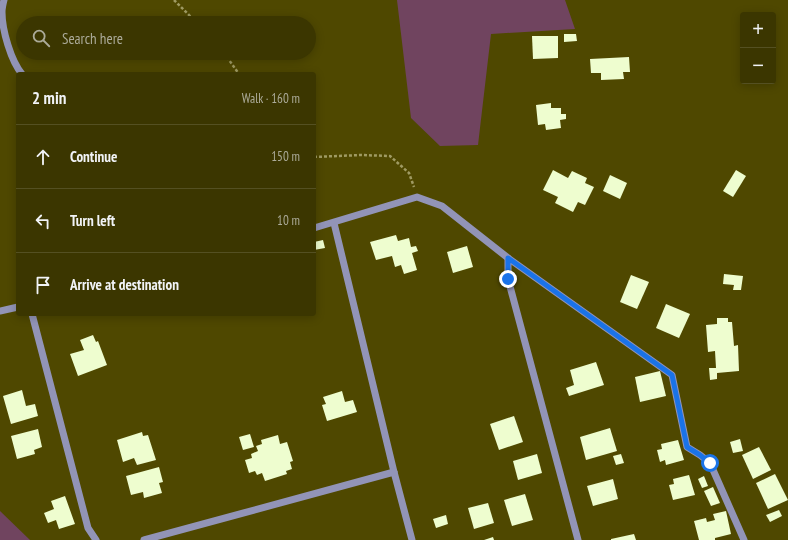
<!DOCTYPE html>
<html lang="en">
<head>
<meta charset="utf-8">
<style>
	:root { --surface:#3b3600; --page:#423e0a; --text:#f1f3f6; --muted:#acab99; --line:#545022 }
	body { margin:0; font-family:"PT Sans Narrow",sans-serif; background:var(--page); color:var(--text) }
	.controls { position:absolute; right:12px; top:12px; display:grid; overflow:hidden; border-radius:4px; box-shadow:0 2px 10px #0003 }
	.controls button { width:36px; height:36px; display:grid; place-items:center; padding:0; border:0; border-bottom:1px solid var(--line); background:var(--surface); color:var(--text); font:20px sans-serif }
	.stop { position:absolute; width:12px; height:12px; margin:-9px; border:3px solid #1a73e8; border-radius:50%; background:#fff }
	.stop.end { background:#1a73e8; border-color:#fff; box-shadow:0 1px 4px #0008 }
	.list { margin:0; padding:0; list-style:none }
	h2 { display:flex; justify-content:space-between; align-items:center; height:52px; margin:0; padding:0 16px; font-size:17px }
	h2 small { font-size:13px; font-weight:400; color:var(--muted) }
	.list li { display:grid; grid-template-columns:26px 1fr auto; gap:12px; align-items:center; box-sizing:border-box; height:64px; padding:0 16px; border-top:1px solid var(--line) }
	.list b { display:block; font-size:15px; white-space:nowrap }
	.list em { font-size:13px; font-style:normal; color:var(--muted) }
	.icon { flex:none; width:22px; height:22px; fill:none; stroke:currentColor; stroke-width:2; stroke-linecap:round; stroke-linejoin:round }
	.map { position:relative; flex:none; width:788px; height:540px; overflow:hidden }
	.search { position:absolute; background:var(--surface); box-shadow:0 2px 10px #0003; left:16px; top:16px; width:300px; height:44px; display:flex; align-items:center; gap:10px; box-sizing:border-box; padding:0 14px; border-radius:22px; color:var(--muted); font-size:15px }
	.panel { position:absolute; background:var(--surface); box-shadow:0 2px 10px #0003; left:16px; top:72px; width:300px; height:244px; border-radius:4px }
	.map>svg:first-child { display:block }
	.green { fill:#70445f }
	.building { fill:#eefdcf }
	.lines { fill:none; stroke-linecap:round; stroke-linejoin:round }
	.path { stroke:#9f9a62; stroke-width:2.5; stroke-dasharray:3 2; stroke-linecap:butt }
	.minor { stroke:#9294b7; stroke-width:7 }
	.route { stroke:#1a73e8; stroke-width:5 }
</style>
</head>
<body>
<div class="map">
<svg width="788" height="540" viewBox="0 0 788 540">
	<rect width="100%" height="100%" fill="#4f4800"/>
	<!-- green -->
	<g class="green">
		<polygon points="397,0 565,0 575,29 491,34 478,145 440,146 411,118"/>
		<polygon points="0,511 30,540 0,540"/>
	</g>
	<!-- building -->
	<g class="building">
		<polygon points="564,34 576,34 577,41 564,42"/>
		<polygon points="532,36 558,36 558,58 533,59"/>
		<polygon points="629,57 630,72 623,72 624,79 601,80 601,73 591,73 590,59"/>
		<polygon points="551,103 551,108 561,108 561,114 566,114 566,119 560,120 561,128 546,130 545,124 538,125 536,105"/>
		<polygon points="553,170 568,178 572,171 587,178 585,183 594,187 585,205 578,202 573,212 555,203 558,197 543,190"/>
		<polygon points="736,170 746,176 733,197 723,191"/>
		<polygon points="610,175 627,183 620,199 603,191"/>
		<polygon points="396,235 398,241 409,238 411,247 416,246 418,251 412,253 417,270 404,274 401,265 395,267 392,256 376,260 370,242"/>
		<polygon points="323,240 325,248 314,250 314,242"/>
		<polygon points="467,246 473,267 453,273 447,252"/>
		<polygon points="724,274 743,276 741,290 733,290 734,285 723,284"/>
		<polygon points="631,275 649,282 637,309 620,302"/>
		<polygon points="666,304 690,314 679,338 656,328"/>
		<polygon points="717,318 728,318 728,322 732,322 734,346 738,345 739,371 717,373 717,379 710,380 709,368 716,368 715,351 708,352 706,325 717,324"/>
		<polygon points="93,335 96,342 98,341 107,365 78,376 70,354 84,350 80,340"/>
		<polygon points="596,362 604,385 569,396 566,388 574,385 570,370"/>
		<polygon points="660,371 666,396 640,402 635,377"/>
		<polygon points="22,390 26,406 35,404 38,416 11,424 3,396"/>
		<polygon points="342,391 345,402 353,400 357,412 327,421 322,405 326,404 323,397"/>
		<polygon points="514,416 523,442 499,450 490,424"/>
		<polygon points="610,428 617,451 586,460 580,437"/>
		<polygon points="38,429 42,447 34,450 35,454 17,459 11,436"/>
		<polygon points="142,432 143,436 148,435 156,460 137,465 134,458 123,462 117,440"/>
		<polygon points="250,434 254,447 243,450 239,437"/>
		<polygon points="278,435 280,444 287,442 293,461 290,462 292,469 286,471 287,474 265,481 262,473 257,475 255,471 249,473 245,460 252,458 251,454 258,451 256,446 262,444 261,440"/>
		<polygon points="740,439 743,451 733,453 730,442"/>
		<polygon points="678,440 684,460 666,465 665,460 660,462 657,450 662,449 661,444"/>
		<polygon points="759,447 771,470 753,479 742,455"/>
		<polygon points="537,454 542,473 518,480 513,461"/>
		<polygon points="621,454 624,463 616,465 613,456"/>
		<polygon points="159,467 163,482 159,483 162,493 144,498 143,492 131,495 126,476"/>
		<polygon points="775,474 788,500 768,509 756,483"/>
		<polygon points="689,475 695,495 673,500 669,485 674,484 673,479"/>
		<polygon points="704,476 708,486 702,488 698,479"/>
		<polygon points="613,479 618,499 593,506 587,486"/>
		<polygon points="713,487 720,503 711,506 704,491"/>
		<polygon points="525,494 533,520 512,526 504,500"/>
		<polygon points="65,496 75,524 59,529 56,520 48,523 44,513 54,509 51,501"/>
		<polygon points="488,503 494,523 474,529 468,508"/>
		<polygon points="779,510 782,516 770,522 766,515"/>
		<polygon points="726,511 731,534 715,538 715,540 699,540 694,521 706,518 707,522 715,520 713,514"/>
		<polygon points="446,515 448,524 436,528 433,519"/>
		<polygon points="634,534 636,540 611,540 611,539"/>
		<polygon points="493,537 494,540 484,540"/>
	</g>
	<g class="lines">
		<!-- path -->
		<g class="path">
			<polyline points="174,0 197,23"/>
			<polyline points="224,53 239,74"/>
			<polyline points="314,157 361,155 390,156 409,173 414,187"/>
		</g>
		<!-- minor -->
		<g class="minor">
			<path d="M 4,0 C 3,4 2,8 2,12 C 2,30 11,61 22,74"/>
			<polyline points="334,223 394,472 412,540"/>
			<polyline points="314,228 417,197 442,206 508,258 672,375 687,447 700,455 710,463 744,540"/>
			<polyline points="508,258 508,279 578,540"/>
			<polyline points="0,311 18,307"/>
			<polyline points="32,314 88,528 96,540"/>
			<polyline points="144,540 394,472"/>
		</g>
	</g>
	<g class="lines">
		<!-- route -->
		<polyline class="route" points="508,279 508,258 672,375 687,447 700,455 710,463"/>
	</g>
</svg>
<div class="controls">
<button>+</button>
<button>−</button>
</div>
<div class="stop" style="left:710px;top:463px"></div>
<div class="stop end" style="left:508px;top:279px"></div>
<div class="search"><svg class="icon" aria-label="search" viewBox="0 0 24 24"><circle cx="10" cy="10" r="6"/><path d="M15 15l6 6"/></svg>Search here</div>
<section class="panel">
<h2>2 min<small>Walk · 160 m</small></h2>
<ul class="list">
<li><svg class="icon" aria-label="ahead" viewBox="0 0 24 24"><path d="M12 20V5M6 11l6-6 6 6"/></svg><div><b>Continue</b></div><em>150 m</em></li>
<li><svg class="icon" aria-label="left" viewBox="0 0 24 24"><path d="M17 20v-9H6M10 6l-5 5 5 5"/></svg><div><b>Turn left</b></div><em>10 m</em></li>
<li><svg class="icon" aria-label="arrive" viewBox="0 0 24 24"><path d="M6 21V4h12l-3 4 3 4H6"/></svg><div><b>Arrive at destination</b></div></li>
</ul>
</section>
</div>
</body>
</html>
